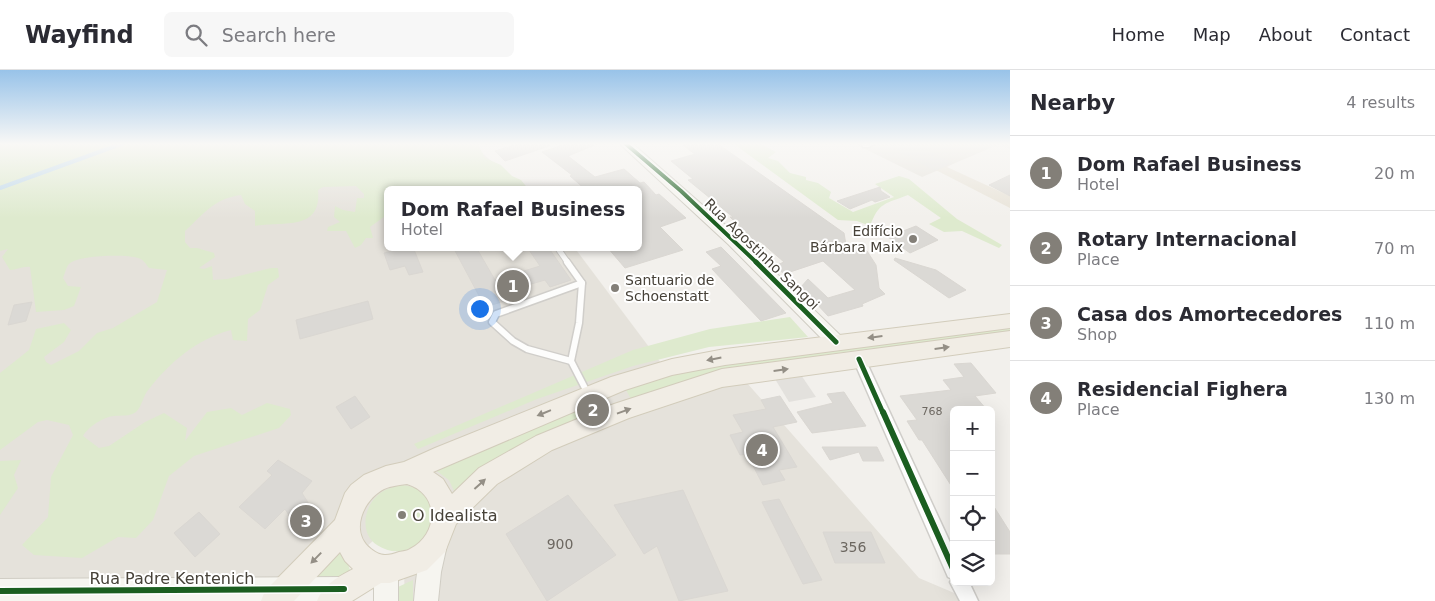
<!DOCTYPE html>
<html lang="en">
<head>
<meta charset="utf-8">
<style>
	:root { --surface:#fff; --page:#f7f7f7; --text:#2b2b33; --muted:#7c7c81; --line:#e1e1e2; --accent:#837f78 }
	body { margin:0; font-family:"DejaVu Sans",sans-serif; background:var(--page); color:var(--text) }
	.controls { position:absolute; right:15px; bottom:15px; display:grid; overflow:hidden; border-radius:8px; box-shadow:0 5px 20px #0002 }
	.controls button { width:45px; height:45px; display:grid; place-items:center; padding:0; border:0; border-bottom:1px solid var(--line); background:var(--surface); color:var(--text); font:25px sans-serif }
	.you { position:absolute; left:479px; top:238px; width:18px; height:18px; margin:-12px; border:4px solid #fff; border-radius:50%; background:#1a73e8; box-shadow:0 0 0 8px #1a73e833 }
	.badge { display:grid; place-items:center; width:32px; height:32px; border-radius:50%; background:var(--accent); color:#fff; font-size:16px; font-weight:700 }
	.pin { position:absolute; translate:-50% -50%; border:2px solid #fff; box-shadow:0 1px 5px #0006 }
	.popup { position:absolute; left:384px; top:116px; width:258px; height:65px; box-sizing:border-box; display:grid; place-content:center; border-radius:8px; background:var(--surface); filter:drop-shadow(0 1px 4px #0005); font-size:16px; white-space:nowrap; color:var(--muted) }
	.popup b { font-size:19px; color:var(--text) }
	.popup::after { content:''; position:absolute; left:50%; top:100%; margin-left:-10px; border:10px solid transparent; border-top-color:var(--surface) }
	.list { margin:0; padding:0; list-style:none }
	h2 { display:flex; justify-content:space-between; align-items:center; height:65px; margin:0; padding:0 20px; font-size:21px }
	h2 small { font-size:16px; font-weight:400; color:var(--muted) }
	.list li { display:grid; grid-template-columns:32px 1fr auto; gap:15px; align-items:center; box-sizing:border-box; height:75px; padding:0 20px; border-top:1px solid var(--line) }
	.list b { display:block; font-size:19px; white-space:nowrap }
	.list p { margin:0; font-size:16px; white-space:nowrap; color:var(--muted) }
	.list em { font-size:16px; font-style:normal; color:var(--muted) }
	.icon { flex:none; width:28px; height:28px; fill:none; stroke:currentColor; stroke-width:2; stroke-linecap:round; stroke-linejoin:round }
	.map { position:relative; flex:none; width:1010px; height:531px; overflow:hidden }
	header { display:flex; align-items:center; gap:30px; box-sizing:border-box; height:70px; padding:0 25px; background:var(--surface); border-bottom:1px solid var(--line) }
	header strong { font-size:24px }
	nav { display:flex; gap:28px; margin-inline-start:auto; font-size:18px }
	.search { width:350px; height:45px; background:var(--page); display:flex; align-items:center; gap:12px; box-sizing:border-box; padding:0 18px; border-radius:8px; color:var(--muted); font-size:19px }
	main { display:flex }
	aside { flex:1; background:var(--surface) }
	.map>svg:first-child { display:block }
	.residential { fill:#e5e2db }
	.education { fill:#e8e3d8 }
	.green { fill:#deeace }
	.parking { fill:#e3e1dd }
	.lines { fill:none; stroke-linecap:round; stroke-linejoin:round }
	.stream { stroke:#c0d9eb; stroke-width:4 }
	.building { fill:#dbd9d5; stroke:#dad7d2 }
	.lane-far1-casing { stroke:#d0ceca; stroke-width:7 }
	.lane-casing { stroke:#d0ceca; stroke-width:9 }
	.street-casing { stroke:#d0ceca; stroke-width:3 }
	.secondary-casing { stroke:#d0cdc4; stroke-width:2 }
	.primary-casing { stroke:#d2ccbb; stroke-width:2 }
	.lane-far1 { stroke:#fdfdfc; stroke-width:5 }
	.lane { stroke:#fdfdfc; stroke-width:6 }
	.street { fill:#fdfdfc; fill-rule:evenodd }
	.secondary { fill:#f6f5f0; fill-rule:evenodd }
	.primary { fill:#f1ede5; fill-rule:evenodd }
	.cycleway-far2-casing { stroke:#fff; stroke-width:6 }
	.cycleway-far1-casing { stroke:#fff; stroke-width:8 }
	.cycleway-casing { stroke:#fff; stroke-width:9 }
	.cycleway-far2 { stroke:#1b5e20; stroke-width:4 }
	.cycleway-far1 { stroke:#1b5e20; stroke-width:5 }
	.cycleway { stroke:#1b5e20; stroke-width:6 }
	.oneway { fill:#948f86 }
	.poi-dot { fill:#837f78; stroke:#fff; stroke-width:2 }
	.labels { text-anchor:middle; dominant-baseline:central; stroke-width:4; stroke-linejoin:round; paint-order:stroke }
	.number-label { font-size:11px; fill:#6d6861 }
	.poi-label { font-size:14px; fill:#474239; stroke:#fff; text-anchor:end }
	.street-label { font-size:14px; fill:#474239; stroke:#fff }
	.near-number-label { font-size:14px; fill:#6d6861 }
	.near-poi-label { font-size:16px; fill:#474239; stroke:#fff; text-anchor:start }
	.near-street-label { font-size:16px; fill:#474239; stroke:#fff }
</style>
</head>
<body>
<header>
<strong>Wayfind</strong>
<div class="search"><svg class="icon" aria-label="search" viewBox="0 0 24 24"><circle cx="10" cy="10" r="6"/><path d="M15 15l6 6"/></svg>Search here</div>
<nav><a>Home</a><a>Map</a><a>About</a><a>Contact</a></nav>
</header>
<main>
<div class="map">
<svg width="1010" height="531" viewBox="0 0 1010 531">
	<rect width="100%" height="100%" fill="#f2f0ec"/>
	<!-- residential -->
	<g class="residential">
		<polygon points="472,74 524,120 388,120 388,177 574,177 673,309 732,296 919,508 973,531 405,531 402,445 318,520 0,521 0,149"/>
		<polygon points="855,74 1010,74 1010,79 1000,74 922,107"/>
	</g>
	<!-- education -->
	<polygon class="education" points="890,74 916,74 954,93 947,97 1010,126 1010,138 887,75"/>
	<!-- green -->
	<g class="green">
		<path d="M 0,74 L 478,74 L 485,88 L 501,95 L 512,106 L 521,110 L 529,120 L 388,120 L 388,144 L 370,157 L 373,168 L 366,168 L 361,175 L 355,178 L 346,161 L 327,161 L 328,157 L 340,152 L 334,147 L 335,136 L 343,140 L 355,142 L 357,128 L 364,128 L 364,124 L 356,116 L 323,117 L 318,120 C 322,162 282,151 255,156 L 255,141 L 245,134 L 241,125 C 213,129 205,143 185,161 L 185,172 L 190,178 L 197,178 L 214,183 L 215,187 L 199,198 L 204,199 L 212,196 L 213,210 L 227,209 L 271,198 L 278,198 L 279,207 L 268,215 L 260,240 L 248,249 L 247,271 L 233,270 L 231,260 C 197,269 170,292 149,319 C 143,325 142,337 136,342 C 129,347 122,345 114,346 C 103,347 88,357 83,366 L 99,378 L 109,376 L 145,352 L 164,343 L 187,358 L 185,371 L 207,342 L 231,338 L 242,345 L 267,333 L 290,339 L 291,345 L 279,358 L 194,386 L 169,406 L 153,450 L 136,468 L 118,467 L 82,488 L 34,485 L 22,475 L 48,447 L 51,407 L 73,365 L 69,355 L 47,350 L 38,352 L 0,380 L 0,303 L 29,280 L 36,259 L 64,253 L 71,260 L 64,272 L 44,287 L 46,292 L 51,295 L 79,281 L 97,263 L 113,258 L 157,232 L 167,200 L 149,198 C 146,194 143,189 138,188 C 126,184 78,185 69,194 C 66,197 65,204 63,208 L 68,216 L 81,217 L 74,236 L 64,240 L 36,242 L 30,197 C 23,196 17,200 10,200 L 2,187 L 8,179 L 0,181 Z"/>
		<path d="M 734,74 L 761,74 L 776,82 L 768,88 L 778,91 L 790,103 L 806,107 L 806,110 L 818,113 L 831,122 L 829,128 L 853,142 L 894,127 L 875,114 L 899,106 L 909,109 L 957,149 L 1002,175 L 999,178 L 962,161 L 944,162 L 929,154 L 941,148 L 908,125 C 885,134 879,132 870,156 L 857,151 L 838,150 Z"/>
		<polygon points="790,247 808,267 709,277 633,296 537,329 418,379 414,374 633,280 710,259"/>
		<path d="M 1010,257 L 1010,262 C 883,279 753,286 631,329 L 626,320 L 670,306 L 726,294 Z"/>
		<polygon points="606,327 611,337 480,399 454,421 449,410 434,399"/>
		<polygon points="21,390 14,405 18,418 0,445 0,391"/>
		<path d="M 402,415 C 464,423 421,504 377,475 C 360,464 363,438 378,425 C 384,419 393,417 402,415 Z"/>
		<polygon points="343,479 352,506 308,516"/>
		<polygon points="413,510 413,531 398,531 398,517"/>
	</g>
	<!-- parking -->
	<g class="parking">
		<polygon points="890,74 916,74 954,93 935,101 887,75"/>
		<polygon points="801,305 816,327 789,332 775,309"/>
	</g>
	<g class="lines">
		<!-- stream -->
		<polyline class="stream" points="0,118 121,74"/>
	</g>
	<!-- building -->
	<g class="building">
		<polygon points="517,74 549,74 549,76 505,91 495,81"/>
		<polygon points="565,74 597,74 568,86 595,107 624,99 640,113 644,112 656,125 659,124 686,148 660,157 683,180 625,198 607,177 638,177 638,120 586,120 570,106 572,105 542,82"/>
		<polygon points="681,74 718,74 844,163 846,175 867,181 876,195 879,218 885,224 862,234 863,236 828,246 801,217 808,209 828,228 855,220 823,191 784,204 775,196 784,192 761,172 757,173 730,147 733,147 688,110 693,109 671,91 695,84"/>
		<polygon points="1010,105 1010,126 989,115"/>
		<polygon points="880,117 881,121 890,127 875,132 872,130 850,139 837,131"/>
		<polygon points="916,156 938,170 910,183 888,167"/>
		<polygon points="408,177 413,177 423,202 409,205 405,196 390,200 384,183"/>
		<polygon points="453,177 476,177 495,210 540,196 527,177 548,177 571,210 550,217 545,210 504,222 508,230 485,237"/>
		<polygon points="721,177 730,186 786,243 761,251 712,199 721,196 706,182"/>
		<polygon points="895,188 936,200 966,220 949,228 894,190"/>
		<polygon points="368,231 373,249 300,269 296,250"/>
		<polygon points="32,232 26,251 8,255 14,235"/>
		<polygon points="971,293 996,323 975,326 987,340 954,340 954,420 922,370 919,370 907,351 917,350 900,326 951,320 943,310 964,307 954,294"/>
		<polygon points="844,322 866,356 812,363 797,342 833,333 827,324"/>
		<polygon points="355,326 370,347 351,359 336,337"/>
		<polygon points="780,326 797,352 773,357 797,397 779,400 785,410 763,415 747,384 740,385 730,365 743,362 733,345 766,339 761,330"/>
		<polygon points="822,377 877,377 884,391 863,391 859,382 830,390"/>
		<polygon points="278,390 312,411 302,423 319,450 301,464 285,439 265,459 239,437 272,405 267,401"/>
		<polygon points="683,420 728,521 679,531 657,476 644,484 614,435"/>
		<polygon points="568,425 616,485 547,531 506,464"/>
		<polygon points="779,429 822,510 803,514 762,432"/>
		<polygon points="991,432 1010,462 1010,484 991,484"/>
		<polygon points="199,442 220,464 195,487 174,463"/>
		<polygon points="823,462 871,462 885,493 835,493"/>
	</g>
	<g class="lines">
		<defs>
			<polyline id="lane-far1" points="559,180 568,193"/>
			<g id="lane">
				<polyline points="567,192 582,213 579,253 571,291 588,324"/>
				<polyline points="571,291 527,279 513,271 492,252 496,244 582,213"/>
			</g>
			<g id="street">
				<polygon points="862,74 874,74 869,77 863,77"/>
				<polygon points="859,284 864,285 865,289 954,481 954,512 969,512 978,531 960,531 950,512 952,509 948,507 853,289 854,285"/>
			</g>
			<g id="secondary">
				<polygon points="620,74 633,74 739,167 842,267 845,272 842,277 836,279 830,277 728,174"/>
				<path d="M 435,463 L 443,467 L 447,475 L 441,502 L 438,531 L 414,531 C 416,509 418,487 427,467 Z"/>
				<polygon points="386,488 394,492 398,500 398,531 374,531 374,500 378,492"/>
				<polygon points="344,507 353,510 356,519 353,528 344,531 0,531 0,509"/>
			</g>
			<path id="primary" d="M 1010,244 L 1010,258 L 725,295 L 672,305 L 625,320 L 433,402 L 443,409 L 452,424 L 479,398 L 536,366 L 614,334 L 722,299 L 1010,261 L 1010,277 L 722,317 L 629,348 L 552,380 L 497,414 L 456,454 L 445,482 L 427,500 L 390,513 L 381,513 L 352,531 L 317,531 C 324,514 338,507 353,499 L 345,491 L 340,482 L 294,531 L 261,531 L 265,521 L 335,450 L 345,423 L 351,415 L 364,405 L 386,396 L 404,392 L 435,378 L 611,307 L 672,289 L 725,279 ZM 407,414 C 440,424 439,464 410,479 C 407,481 403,481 399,482 C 388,486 381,487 371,479 C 349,462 363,430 384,419 C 391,416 400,415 407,414 Z"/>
		</defs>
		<!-- lane-far1 casing -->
		<use href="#lane-far1" class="lane-far1-casing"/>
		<!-- lane casing -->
		<use href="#lane" class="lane-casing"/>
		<!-- street casing -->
		<use href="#street" class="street-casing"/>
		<!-- secondary casing -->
		<use href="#secondary" class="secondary-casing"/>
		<!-- primary casing -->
		<use href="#primary" class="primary-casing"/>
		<!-- lane-far1 -->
		<use href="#lane-far1" class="lane-far1"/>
		<!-- lane -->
		<use href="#lane" class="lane"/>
		<!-- street -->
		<use href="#street" class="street"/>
		<!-- secondary -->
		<use href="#secondary" class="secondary"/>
		<!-- primary -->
		<use href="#primary" class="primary"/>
		<defs>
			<polyline id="cycleway-far2" points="626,74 681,121 757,193"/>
			<g id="cycleway-far1">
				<polyline points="756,192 836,272"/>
				<polyline points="859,289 883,343"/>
			</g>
			<g id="cycleway">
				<polyline points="883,342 954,501"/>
				<polyline points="0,521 344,519"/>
			</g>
		</defs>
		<!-- cycleway-far2 casing -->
		<use href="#cycleway-far2" class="cycleway-far2-casing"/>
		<!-- cycleway-far1 casing -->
		<use href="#cycleway-far1" class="cycleway-far1-casing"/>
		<!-- cycleway casing -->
		<use href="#cycleway" class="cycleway-casing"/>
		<!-- cycleway-far2 -->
		<use href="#cycleway-far2" class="cycleway-far2"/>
		<!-- cycleway-far1 -->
		<use href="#cycleway-far1" class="cycleway-far1"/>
		<!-- cycleway -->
		<use href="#cycleway" class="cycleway"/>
	</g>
	<!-- one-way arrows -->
	<defs><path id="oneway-solid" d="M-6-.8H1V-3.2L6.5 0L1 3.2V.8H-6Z" transform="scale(1.25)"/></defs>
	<g class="oneway">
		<use href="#oneway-solid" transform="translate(875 267) rotate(173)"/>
		<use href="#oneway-solid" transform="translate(942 278) rotate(-8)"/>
		<use href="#oneway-solid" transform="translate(714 289) rotate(169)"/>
		<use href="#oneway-solid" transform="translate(781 300) rotate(-8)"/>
		<use href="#oneway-solid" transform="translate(624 341) rotate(-20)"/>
		<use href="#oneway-solid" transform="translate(544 343) rotate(158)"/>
		<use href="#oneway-solid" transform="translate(480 414) rotate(-42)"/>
		<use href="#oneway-solid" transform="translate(316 488) rotate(134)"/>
	</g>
	<!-- sky -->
	<linearGradient id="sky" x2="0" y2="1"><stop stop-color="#98c3e9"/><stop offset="0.5" stop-color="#f9f8f6"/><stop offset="1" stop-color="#f9f8f6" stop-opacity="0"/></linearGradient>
	<rect width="1010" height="148" fill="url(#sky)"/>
	<!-- markers -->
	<g class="poi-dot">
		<circle cx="913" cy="169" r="5"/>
		<circle cx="615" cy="218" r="5"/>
		<circle cx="402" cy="445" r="5"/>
	</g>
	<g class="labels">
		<!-- number labels -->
		<g class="number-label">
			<text x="932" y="341">768</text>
		</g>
		<!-- poi labels -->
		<g class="poi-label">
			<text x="903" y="161">Edifício<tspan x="903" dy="16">Bárbara Maix</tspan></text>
			<text x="625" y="210" text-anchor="start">Santuario de<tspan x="625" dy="16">Schoenstatt</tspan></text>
		</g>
		<!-- street labels -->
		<g class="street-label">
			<text transform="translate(762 184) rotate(44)">Rua Agostinho Sangoi</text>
		</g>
		<!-- near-number labels -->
		<g class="near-number-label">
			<text x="560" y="474">900</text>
			<text x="853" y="477">356</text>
		</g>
		<!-- near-poi labels -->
		<g class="near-poi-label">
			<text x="412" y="445">O Idealista</text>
		</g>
		<!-- near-street labels -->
		<g class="near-street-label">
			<text x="172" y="508">Rua Padre Kentenich</text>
		</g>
	</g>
</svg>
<div class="controls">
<button>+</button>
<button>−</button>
<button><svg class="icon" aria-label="locate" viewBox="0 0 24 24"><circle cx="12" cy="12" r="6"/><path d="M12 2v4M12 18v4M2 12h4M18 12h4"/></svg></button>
<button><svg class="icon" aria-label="layers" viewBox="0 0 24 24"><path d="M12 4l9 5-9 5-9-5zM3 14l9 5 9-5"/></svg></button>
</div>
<div class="you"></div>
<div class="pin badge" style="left:513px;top:216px">1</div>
<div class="popup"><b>Dom Rafael Business</b>Hotel</div>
<div class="pin badge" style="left:593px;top:340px">2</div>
<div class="pin badge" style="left:306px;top:451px">3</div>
<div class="pin badge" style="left:762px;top:380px">4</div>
</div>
<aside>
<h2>Nearby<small>4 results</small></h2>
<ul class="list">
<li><span class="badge">1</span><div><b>Dom Rafael Business</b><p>Hotel</p></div><em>20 m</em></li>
<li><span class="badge">2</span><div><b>Rotary Internacional</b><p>Place</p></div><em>70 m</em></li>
<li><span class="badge">3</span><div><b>Casa dos Amortecedores</b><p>Shop</p></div><em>110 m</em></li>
<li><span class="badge">4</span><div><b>Residencial Fighera</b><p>Place</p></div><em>130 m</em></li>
</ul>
</aside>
</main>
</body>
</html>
